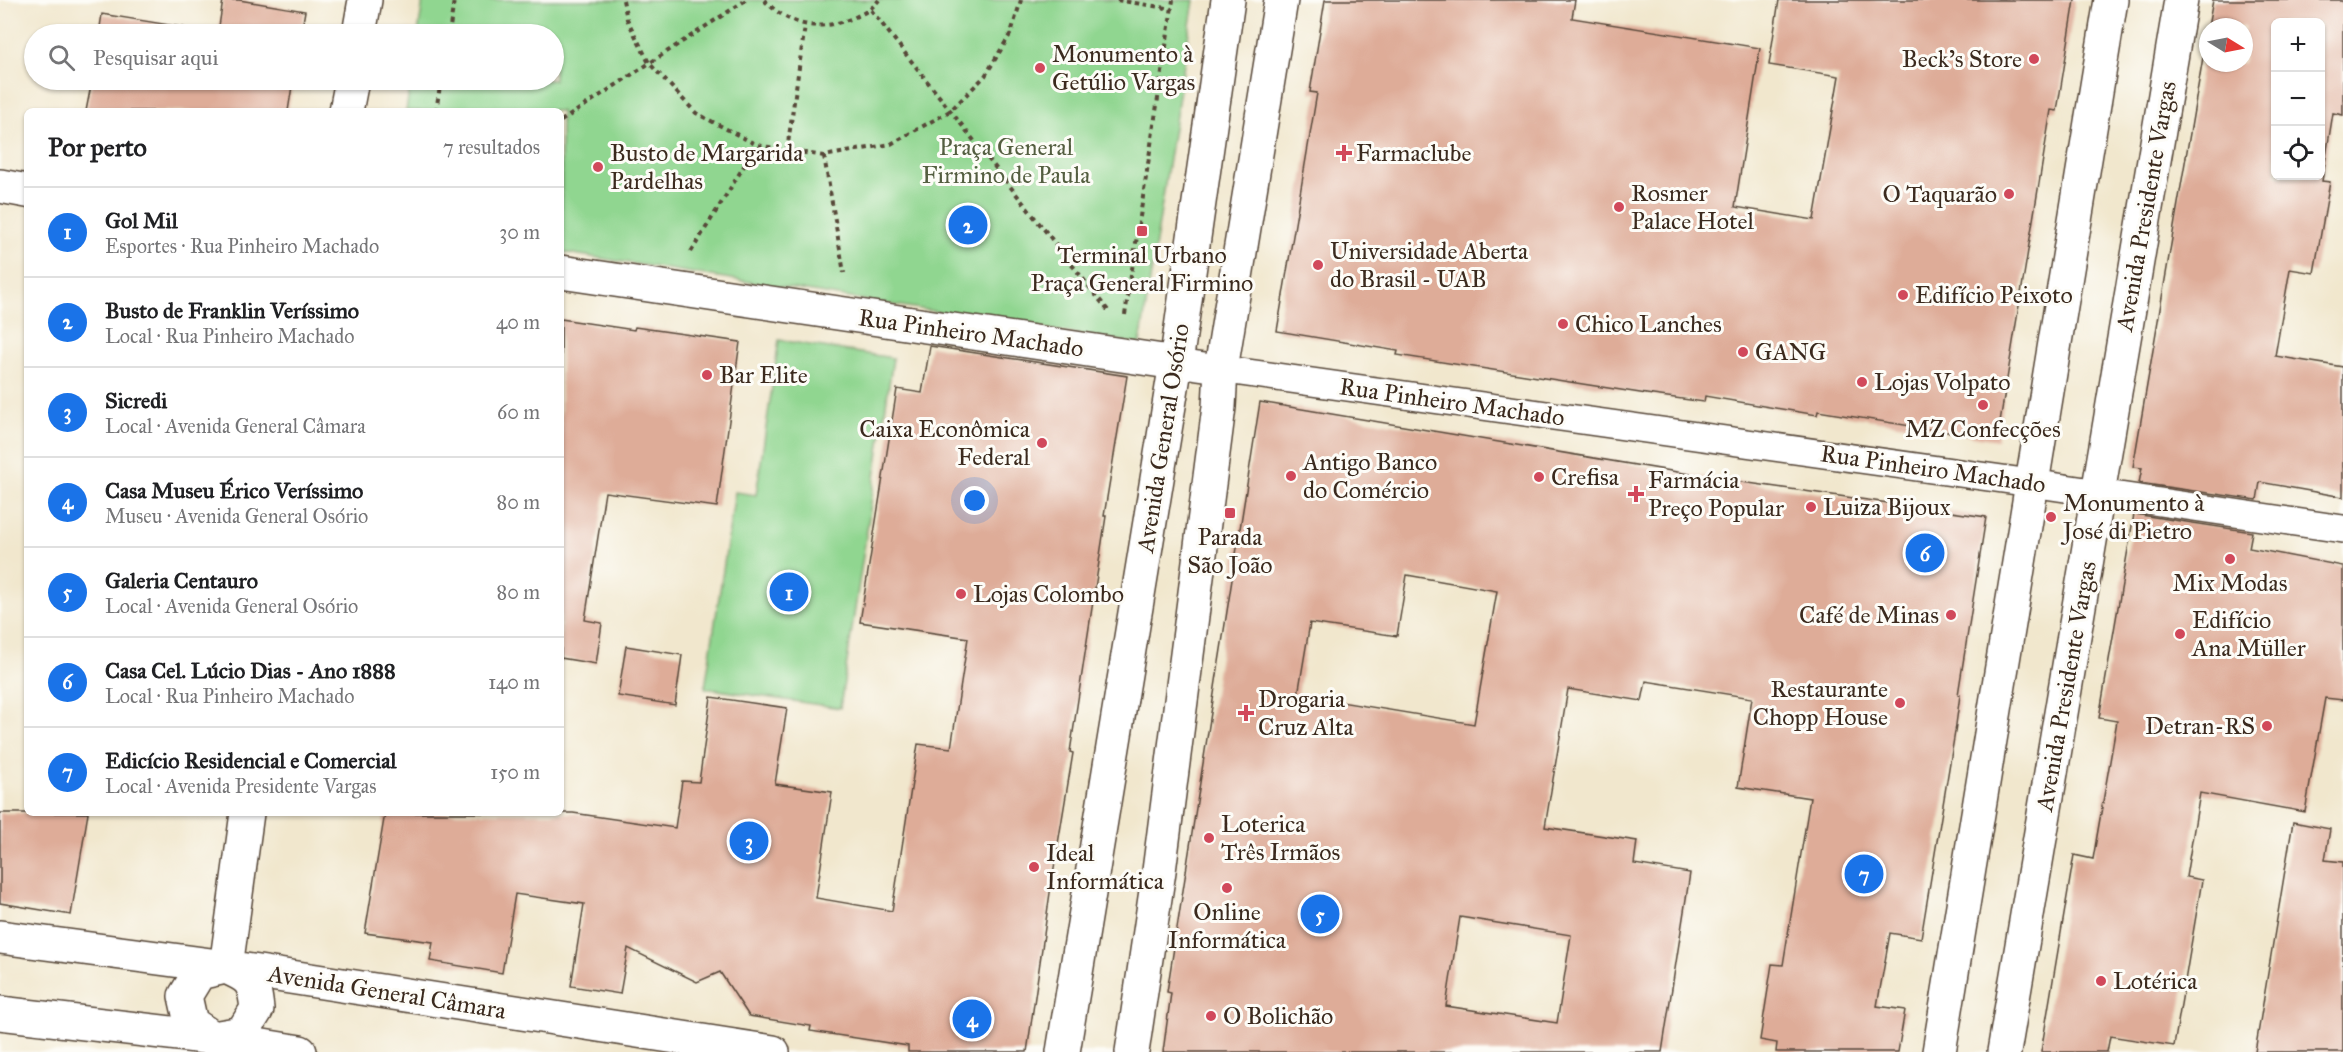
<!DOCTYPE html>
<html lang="pt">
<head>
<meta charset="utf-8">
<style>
	:root { --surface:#fff; --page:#f6f6f6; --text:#202124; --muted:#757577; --line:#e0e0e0; --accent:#1a73e8 }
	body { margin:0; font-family:"IM FELL Great Primer",serif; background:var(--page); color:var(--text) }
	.controls { position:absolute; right:18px; top:18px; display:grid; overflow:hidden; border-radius:9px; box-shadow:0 2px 4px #0004 }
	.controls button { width:54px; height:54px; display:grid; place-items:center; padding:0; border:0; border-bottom:2px solid var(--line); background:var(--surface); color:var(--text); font:30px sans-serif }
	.compass { position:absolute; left:2199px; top:18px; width:54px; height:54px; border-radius:50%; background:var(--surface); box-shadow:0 2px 4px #0004; rotate:100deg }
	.you { position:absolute; left:975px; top:501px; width:21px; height:21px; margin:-15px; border:4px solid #fff; border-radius:50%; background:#1a73e8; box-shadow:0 0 0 9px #1a73e833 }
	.badge { display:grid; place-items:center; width:39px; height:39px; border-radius:50%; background:var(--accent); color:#fff; font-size:20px; font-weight:700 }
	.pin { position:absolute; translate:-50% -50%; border:3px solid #fff; box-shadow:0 2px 6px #0006 }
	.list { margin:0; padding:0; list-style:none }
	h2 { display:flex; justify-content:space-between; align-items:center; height:78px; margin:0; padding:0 24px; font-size:26px }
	h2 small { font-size:20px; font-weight:400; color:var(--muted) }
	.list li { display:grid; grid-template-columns:39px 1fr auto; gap:18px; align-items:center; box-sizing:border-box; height:90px; padding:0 24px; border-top:2px solid var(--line) }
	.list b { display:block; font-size:22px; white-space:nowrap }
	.list p { margin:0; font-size:20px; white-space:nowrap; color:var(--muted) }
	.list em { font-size:20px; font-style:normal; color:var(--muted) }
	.icon { flex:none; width:33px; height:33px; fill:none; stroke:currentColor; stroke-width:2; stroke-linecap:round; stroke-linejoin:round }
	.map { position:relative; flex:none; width:2343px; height:1052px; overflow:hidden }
	.search { position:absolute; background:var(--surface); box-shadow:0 2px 4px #0004; left:24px; top:24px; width:540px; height:66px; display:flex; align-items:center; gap:15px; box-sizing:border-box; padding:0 21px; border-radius:33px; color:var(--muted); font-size:22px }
	.panel { position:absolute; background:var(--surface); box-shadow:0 2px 4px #0004; left:24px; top:108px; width:540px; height:708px; border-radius:9px }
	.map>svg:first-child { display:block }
	.green { fill:#90d690; stroke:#668057; stroke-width:1.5 }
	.building { fill:#deac98; fill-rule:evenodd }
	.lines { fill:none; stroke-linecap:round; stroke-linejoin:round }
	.pedestrian-casing { stroke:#564638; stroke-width:30 }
	.secondary-casing { stroke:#564638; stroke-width:36 }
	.path { stroke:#564638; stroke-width:4; stroke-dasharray:4.5 4.5; stroke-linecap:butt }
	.pedestrian { stroke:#fff; stroke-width:27 }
	.secondary { stroke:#fff; stroke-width:33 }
	.poi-dot { fill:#d1495b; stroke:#fdfcf7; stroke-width:2 }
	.labels { text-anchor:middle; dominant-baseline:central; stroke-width:6; stroke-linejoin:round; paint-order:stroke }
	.poi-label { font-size:24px; fill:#3b2a1e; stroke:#fdfcf7; text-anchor:start }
	.park-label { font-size:24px; fill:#545e40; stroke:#fdfcf7 }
	.street-label { font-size:24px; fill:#3b2a1e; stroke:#fdfcf7 }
</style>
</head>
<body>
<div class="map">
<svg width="2343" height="1052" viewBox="0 0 2343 1052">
	<rect width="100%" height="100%" fill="#fdfcf7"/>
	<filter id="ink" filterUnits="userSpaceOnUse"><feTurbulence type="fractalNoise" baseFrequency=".0167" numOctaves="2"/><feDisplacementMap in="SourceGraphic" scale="12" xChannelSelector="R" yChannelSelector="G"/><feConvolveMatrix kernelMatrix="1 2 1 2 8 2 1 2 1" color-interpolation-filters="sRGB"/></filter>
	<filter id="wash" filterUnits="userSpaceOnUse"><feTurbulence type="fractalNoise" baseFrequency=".008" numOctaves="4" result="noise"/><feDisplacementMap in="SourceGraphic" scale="24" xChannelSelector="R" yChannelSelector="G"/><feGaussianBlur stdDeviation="1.35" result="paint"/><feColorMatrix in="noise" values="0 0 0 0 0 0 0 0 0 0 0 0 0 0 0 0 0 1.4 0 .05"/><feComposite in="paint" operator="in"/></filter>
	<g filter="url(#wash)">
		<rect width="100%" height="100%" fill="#f1e7cd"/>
		<!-- green -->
		<g class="green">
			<polygon points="423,0 1194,0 1140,344 561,252 561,111 406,111 411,80 554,80 554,34 418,34"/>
			<polygon points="779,340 893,358 840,708 705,688 735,492 756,495"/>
		</g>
		<g id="blocks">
			<!-- building -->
			<g class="building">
				<polygon points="223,0 239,0 305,11 301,34 99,34 102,14 218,33"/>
				<polygon points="1325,0 1575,0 1572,18 1760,48 1735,207 1814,220 1839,76 1769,65 1779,0 2075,0 2057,111 2051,110 1997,440 1818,411 1817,415 1705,396 1704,402 1653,395 1397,355 1398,351 1277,331 1317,93 1310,92"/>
				<path d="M 2213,0 L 2343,0 L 2343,115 L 2333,113 L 2322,181 L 2330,182 L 2314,273 L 2290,269 L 2275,356 L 2343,367 L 2343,497 L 2260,482 L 2257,500 L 2139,483 L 2142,468 L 2133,467 L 2208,28 L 2208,63 L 2244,63 L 2244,27 L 2208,27 ZM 2276,22 L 2320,22 L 2320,176 L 2276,176 Z"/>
				<polygon points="92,80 293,80 288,111 86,111"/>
				<polygon points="561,319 634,330 635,327 740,342 717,507 605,492 585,620 602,623 596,664 561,658"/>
				<polygon points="930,346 1127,376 1104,516 1106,516 1070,752 1073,753 1051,886 1027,1052 908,1052 908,1046 810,1031 811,1026 749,1016 720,972 697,982 628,948 620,994 571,986 584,904 515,894 502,973 430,961 433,942 365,933 385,813 573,813 675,828 682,781 699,782 711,697 787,708 775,784 832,792 816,898 892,911 918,744 951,748 968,638 860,622 897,389 922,393"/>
				<path d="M 1260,402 L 1713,478 L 1986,517 L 1958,695 L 1960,695 L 1955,732 L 1921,938 L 1890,933 L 1877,1006 L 1905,1010 L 1898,1052 L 1776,1052 L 1777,1043 L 1760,1040 L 1772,964 L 1783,965 L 1810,798 L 1738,787 L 1752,698 L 1646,681 L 1642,701 L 1568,689 L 1545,827 L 1637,841 L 1634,864 L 1690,873 L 1662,1052 L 1163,1052 L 1171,993 L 1167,992 ZM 1407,575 L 1497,591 L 1474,724 L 1298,695 L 1310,623 L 1397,636 ZM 1460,917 L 1571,935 L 1557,1023 L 1446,1006 Z"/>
				<polygon points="2134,514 2252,532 2249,548 2343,566 2343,700 2325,698 2305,812 2200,793 2186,877 2202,880 2174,1046 2110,1036 2107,1052 2041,1052 2074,855 2093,859 2117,721 2099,718"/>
				<polygon points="626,646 682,655 675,705 618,696"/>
				<polygon points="0,813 88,813 71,915 0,903"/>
				<polygon points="2293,822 2330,829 2325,860 2343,862 2343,1052 2255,1052"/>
			</g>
		</g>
	</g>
	<g filter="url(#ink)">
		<use href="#blocks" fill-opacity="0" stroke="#564638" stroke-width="1.5"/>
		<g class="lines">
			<defs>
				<polyline id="pedestrian" points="1176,363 2031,483 2343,529"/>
				<g id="secondary">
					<polyline points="359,34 365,0"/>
					<polyline points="346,111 352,80"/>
					<polyline points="0,186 27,191"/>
					<polyline points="561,272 1176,363"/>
					<polyline points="0,937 226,967 773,1052"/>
					<path d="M 226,967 C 251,978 254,981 257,1009 L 242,1033 L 213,1038 L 191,1023 L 185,996 L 199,973 Z"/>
					<polyline points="226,967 247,813"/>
					<polyline points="0,1013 213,1038 300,1052"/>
					<polyline points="1063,1052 1176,363 1228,0"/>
					<polyline points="1132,1052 1159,871 1219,407 1221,369 1281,0"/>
					<polyline points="1939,1052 2111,0"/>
					<polyline points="2004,1052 2181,0"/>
				</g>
			</defs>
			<!-- pedestrian casing -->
			<use href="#pedestrian" class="pedestrian-casing"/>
			<!-- secondary casing -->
			<use href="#secondary" class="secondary-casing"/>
			<!-- path -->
			<g class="path">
				<polyline points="623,0 627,19 649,63 696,113 757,145 824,156 891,144 950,111 985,76 1011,33 1021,0"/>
				<path d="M 764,0 C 791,27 817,32 853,18 C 864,13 871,10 879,0"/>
				<polyline points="1117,0 1172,9"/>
				<polyline points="871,10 1110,313"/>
				<polyline points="449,34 454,0"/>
				<polyline points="436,111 441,80"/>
				<polyline points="561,121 746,0"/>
				<polyline points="787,150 805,26"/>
				<polyline points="824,156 844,273"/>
				<polyline points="691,252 757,145"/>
				<polyline points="1125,315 1173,0"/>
			</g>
			<!-- pedestrian -->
			<use href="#pedestrian" class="pedestrian"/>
			<!-- secondary -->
			<use href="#secondary" class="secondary"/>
		</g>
	</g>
	<!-- markers -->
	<g class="poi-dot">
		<circle cx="2034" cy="59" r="6"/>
		<circle cx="1040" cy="68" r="6"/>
		<path d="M1341 144h6v6h6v6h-6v6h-6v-6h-6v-6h6z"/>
		<circle cx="598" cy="167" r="6"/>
		<circle cx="2009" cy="194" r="6"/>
		<circle cx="1619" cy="207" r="6"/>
		<rect x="1136" y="225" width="12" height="12" rx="3"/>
		<circle cx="1318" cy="265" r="6"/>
		<circle cx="1903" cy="295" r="6"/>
		<circle cx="1563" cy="324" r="6"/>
		<circle cx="1743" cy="352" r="6"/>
		<circle cx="707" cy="375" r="6"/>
		<circle cx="1862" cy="382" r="6"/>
		<circle cx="1983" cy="405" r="6"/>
		<circle cx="1042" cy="443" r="6"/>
		<circle cx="1291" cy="476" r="6"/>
		<circle cx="1539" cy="477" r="6"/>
		<path d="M1633 485h6v6h6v6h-6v6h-6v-6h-6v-6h6z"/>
		<circle cx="1811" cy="507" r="6"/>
		<rect x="1224" y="507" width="12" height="12" rx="3"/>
		<circle cx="2051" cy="517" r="6"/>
		<circle cx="2230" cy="559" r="6"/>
		<circle cx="961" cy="594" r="6"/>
		<circle cx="1951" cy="615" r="6"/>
		<circle cx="2180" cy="634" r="6"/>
		<circle cx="1900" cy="703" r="6"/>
		<path d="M1243 704h6v6h6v6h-6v6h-6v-6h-6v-6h6z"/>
		<circle cx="2267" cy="726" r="6"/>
		<circle cx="1209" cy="838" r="6"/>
		<circle cx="1034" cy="867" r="6"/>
		<circle cx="1227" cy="888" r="6"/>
		<circle cx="2101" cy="981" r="6"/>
		<circle cx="1211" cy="1016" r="6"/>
	</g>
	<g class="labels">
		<!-- poi labels -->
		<g class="poi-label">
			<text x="1052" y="54">Monumento à<tspan x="1052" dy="28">Getúlio Vargas</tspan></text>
			<text x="2022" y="59" text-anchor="end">Beck's Store</text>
			<text x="610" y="153">Busto de Margarida<tspan x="610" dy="28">Pardelhas</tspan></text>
			<text x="1356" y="153">Farmaclube</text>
			<text x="1631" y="193">Rosmer<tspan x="1631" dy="28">Palace Hotel</tspan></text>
			<text x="1997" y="194" text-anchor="end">O Taquarão</text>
			<text x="1330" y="251">Universidade Aberta<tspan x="1330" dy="28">do Brasil - UAB</tspan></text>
			<text x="1142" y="255" text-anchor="middle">Terminal Urbano<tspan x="1142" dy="28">Praça General Firmino</tspan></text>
			<text x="1915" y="295">Edifício Peixoto</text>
			<text x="1575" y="324">Chico Lanches</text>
			<text x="1755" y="352">GANG</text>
			<text x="719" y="375">Bar Elite</text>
			<text x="1874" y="382">Lojas Volpato</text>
			<text x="1030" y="429" text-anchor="end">Caixa Econômica<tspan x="1030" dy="28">Federal</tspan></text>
			<text x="1983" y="429" text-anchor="middle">MZ Confecções</text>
			<text x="1303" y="462">Antigo Banco<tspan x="1303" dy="28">do Comércio</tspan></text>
			<text x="1551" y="477">Crefisa</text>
			<text x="1648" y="480">Farmácia<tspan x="1648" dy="28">Preço Popular</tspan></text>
			<text x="2063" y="503">Monumento à<tspan x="2063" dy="28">José di Pietro</tspan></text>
			<text x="1823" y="507">Luiza Bijoux</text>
			<text x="1230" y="537" text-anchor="middle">Parada<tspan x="1230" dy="28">São João</tspan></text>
			<text x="2230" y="583" text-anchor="middle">Mix Modas</text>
			<text x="973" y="594">Lojas Colombo</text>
			<text x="1939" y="615" text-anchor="end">Café de Minas</text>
			<text x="2192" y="620">Edifício<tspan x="2192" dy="28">Ana Müller</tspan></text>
			<text x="1888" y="689" text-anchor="end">Restaurante<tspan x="1888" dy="28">Chopp House</tspan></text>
			<text x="1258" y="699">Drogaria<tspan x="1258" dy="28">Cruz Alta</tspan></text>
			<text x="2255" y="726" text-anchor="end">Detran-RS</text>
			<text x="1221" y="824">Loterica<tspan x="1221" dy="28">Três Irmãos</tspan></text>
			<text x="1046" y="853">Ideal<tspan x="1046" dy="28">Informática</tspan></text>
			<text x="1227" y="912" text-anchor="middle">Online<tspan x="1227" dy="28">Informática</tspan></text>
			<text x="2113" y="981">Lotérica</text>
			<text x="1223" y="1016">O Bolichão</text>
		</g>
		<!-- park labels -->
		<g class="park-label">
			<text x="1006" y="147">Praça General<tspan x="1006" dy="28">Firmino de Paula</tspan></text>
		</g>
		<!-- street labels -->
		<g class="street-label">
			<text transform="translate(2146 206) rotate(-80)">Avenida Presidente Vargas</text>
			<text transform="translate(971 333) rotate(8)">Rua Pinheiro Machado</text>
			<text transform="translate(1452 402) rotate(8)">Rua Pinheiro Machado</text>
			<text transform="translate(1163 438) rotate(-81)">Avenida General Osório</text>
			<text transform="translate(1933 469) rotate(8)">Rua Pinheiro Machado</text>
			<text transform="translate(2066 686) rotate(-80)">Avenida Presidente Vargas</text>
			<text transform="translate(387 992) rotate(9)">Avenida General Câmara</text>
		</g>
	</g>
</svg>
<div class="controls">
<button>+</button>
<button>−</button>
<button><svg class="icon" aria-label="locate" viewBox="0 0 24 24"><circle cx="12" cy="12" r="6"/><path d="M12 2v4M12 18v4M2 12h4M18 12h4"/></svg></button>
</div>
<svg class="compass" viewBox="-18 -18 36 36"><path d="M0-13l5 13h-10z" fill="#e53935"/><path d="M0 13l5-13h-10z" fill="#757577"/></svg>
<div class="you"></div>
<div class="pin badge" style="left:789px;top:592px">1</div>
<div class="pin badge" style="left:968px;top:225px">2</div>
<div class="pin badge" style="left:749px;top:841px">3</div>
<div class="pin badge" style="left:972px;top:1019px">4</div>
<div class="pin badge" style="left:1320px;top:914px">5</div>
<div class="pin badge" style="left:1925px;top:553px">6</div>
<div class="pin badge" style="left:1864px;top:874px">7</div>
<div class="search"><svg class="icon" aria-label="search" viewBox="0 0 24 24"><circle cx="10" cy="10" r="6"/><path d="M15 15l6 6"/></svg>Pesquisar aqui</div>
<section class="panel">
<h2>Por perto<small>7 resultados</small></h2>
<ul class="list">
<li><span class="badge">1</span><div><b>Gol Mil</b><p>Esportes · Rua Pinheiro Machado</p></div><em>30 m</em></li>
<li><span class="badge">2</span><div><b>Busto de Franklin Veríssimo</b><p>Local · Rua Pinheiro Machado</p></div><em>40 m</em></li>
<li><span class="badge">3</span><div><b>Sicredi</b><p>Local · Avenida General Câmara</p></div><em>60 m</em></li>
<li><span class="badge">4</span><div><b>Casa Museu Érico Veríssimo</b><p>Museu · Avenida General Osório</p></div><em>80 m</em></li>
<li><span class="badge">5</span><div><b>Galeria Centauro</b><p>Local · Avenida General Osório</p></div><em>80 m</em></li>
<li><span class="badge">6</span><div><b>Casa Cel. Lúcio Dias - Ano 1888</b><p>Local · Rua Pinheiro Machado</p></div><em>140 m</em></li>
<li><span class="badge">7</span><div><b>Edicício Residencial e Comercial</b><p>Local · Avenida Presidente Vargas</p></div><em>150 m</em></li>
</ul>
</section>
</div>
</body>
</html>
